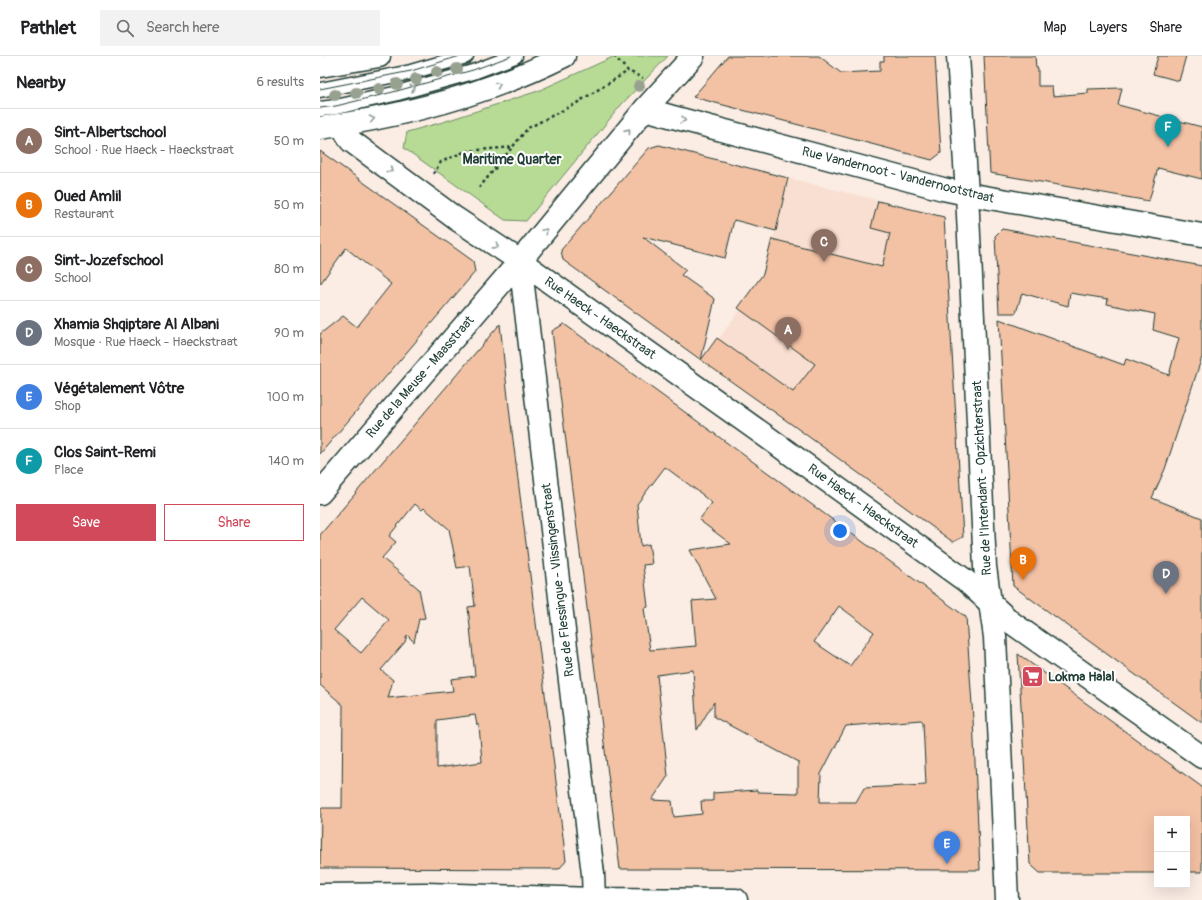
<!DOCTYPE html>
<html lang="en">
<head>
<meta charset="utf-8">
<style>
	:root { --surface:#fff; --page:#f2f2f2; --text:#202124; --muted:#757577; --line:#e0e0e0; --accent:#d1495b }
	body { margin:0; font-family:Pangolin,sans-serif; background:var(--page); color:var(--text) }
	.controls { position:absolute; right:12px; bottom:12px; display:grid; overflow:hidden; border-radius:0px; box-shadow:0 4px 16px #0002 }
	.controls button { width:36px; height:36px; display:grid; place-items:center; padding:0; border:0; border-bottom:1px solid var(--line); background:var(--surface); color:var(--text); font:20px sans-serif }
	.you { position:absolute; left:520px; top:475px; width:14px; height:14px; margin:-10px; border:3px solid #fff; border-radius:50%; background:#1a73e8; box-shadow:0 0 0 6px #1a73e833 }
	.badge { display:grid; place-items:center; width:26px; height:26px; border-radius:50%; background:var(--accent); color:#fff; font-size:13px; font-weight:700 }
	.pin { position:absolute; translate:-50% -33px; filter:drop-shadow(0 1px 2px #0008) }
	.pin::after { content:''; position:absolute; top:21px; width:14px; height:12px; background:inherit; clip-path:polygon(0 0,100% 0,50% 100%) }
	.list { margin:0; padding:0; list-style:none }
	h2 { display:flex; justify-content:space-between; align-items:center; height:52px; margin:0; padding:0 16px; font-size:17px }
	h2 small { font-size:13px; font-weight:400; color:var(--muted) }
	.list li { display:grid; grid-template-columns:26px 1fr auto; gap:12px; align-items:center; box-sizing:border-box; height:64px; padding:0 16px; border-top:1px solid var(--line) }
	.list b { display:block; font-size:15px; white-space:nowrap }
	.list p { margin:0; font-size:13px; white-space:nowrap; color:var(--muted) }
	.list em { font-size:13px; font-style:normal; color:var(--muted) }
	.actions { display:flex; gap:8px; padding:12px 16px }
	.actions a { flex:1; padding:9px 0; border:1px solid var(--accent); border-radius:0px; text-align:center; font-size:14px; color:var(--accent) }
	.actions .main { background:var(--accent); color:#fff }
	.icon { flex:none; width:22px; height:22px; fill:none; stroke:currentColor; stroke-width:2; stroke-linecap:round; stroke-linejoin:round }
	.map { position:relative; flex:none; width:882px; height:844px; overflow:hidden }
	header { display:flex; align-items:center; gap:24px; box-sizing:border-box; height:56px; padding:0 20px; background:var(--surface); border-bottom:1px solid var(--line) }
	header strong { font-size:19px }
	nav { display:flex; gap:22px; margin-inline-start:auto; font-size:14px }
	.search { width:280px; height:36px; background:var(--page); display:flex; align-items:center; gap:10px; box-sizing:border-box; padding:0 14px; border-radius:0px; color:var(--muted); font-size:15px }
	main { display:flex }
	aside { flex:1; background:var(--surface) }
	.map>svg:first-child { display:block }
	.built { fill:#f9dfd1 }
	.green { fill:#b7da94; stroke:#6b8c64 }
	.building { fill:#f3c1a4; stroke:#1f3d34; fill-rule:evenodd }
	.lines { fill:none; stroke-linecap:round; stroke-linejoin:round }
	.service-casing { stroke:#1f3d34; stroke-width:17 }
	.minor-casing { stroke:#1f3d34; stroke-width:25 }
	.tertiary-casing { stroke:#1f3d34; stroke-width:25 }
	.secondary-casing { stroke:#1f3d34; stroke-width:25 }
	.path { stroke:#1f3d34; stroke-width:2.5; stroke-dasharray:3 3; stroke-linecap:butt }
	.service { stroke:#fff; stroke-width:14 }
	.minor { stroke:#fff; stroke-width:22 }
	.tertiary { stroke:#fff; stroke-width:22 }
	.secondary { stroke:#fff; stroke-width:22 }
	.tram { stroke:#1f3d34; stroke-width:1 }
	.tree { fill:#97a190 }
	.oneway { stroke:#8f9e9a }
	.labels { text-anchor:middle; dominant-baseline:central; stroke-width:4; stroke-linejoin:round; paint-order:stroke }
	.street-label { font-size:13px; fill:#1f3d34; stroke:#fff }
	.poi-label { font-size:13px; font-weight:bold; fill:#1f3d34; stroke:#fff; text-anchor:start }
	.neighbourhood-label { font-size:14px; font-weight:bold; fill:#1f3d34; stroke:#fff }
</style>
</head>
<body>
<header>
<strong>Pathlet</strong>
<div class="search"><svg class="icon" aria-label="search" viewBox="0 0 24 24"><circle cx="10" cy="10" r="6"/><path d="M15 15l6 6"/></svg>Search here</div>
<nav><a>Map</a><a>Layers</a><a>Share</a></nav>
</header>
<main>
<aside>
<h2>Nearby<small>6 results</small></h2>
<ul class="list">
<li><span class="badge" style="background:#8d6e63">A</span><div><b>Sint-Albertschool</b><p>School · Rue Haeck - Haeckstraat</p></div><em>50 m</em></li>
<li><span class="badge" style="background:#e8710a">B</span><div><b>Oued Amlil</b><p>Restaurant</p></div><em>50 m</em></li>
<li><span class="badge" style="background:#8d6e63">C</span><div><b>Sint-Jozefschool</b><p>School</p></div><em>80 m</em></li>
<li><span class="badge" style="background:#6b7280">D</span><div><b>Xhamia Shqiptare Al Albani</b><p>Mosque · Rue Haeck - Haeckstraat</p></div><em>90 m</em></li>
<li><span class="badge" style="background:#3f7fe0">E</span><div><b>Végétalement Vôtre</b><p>Shop</p></div><em>100 m</em></li>
<li><span class="badge" style="background:#0f9aa8">F</span><div><b>Clos Saint-Remi</b><p>Place</p></div><em>140 m</em></li>
</ul>
<div class="actions"><a class="main">Save</a><a>Share</a></div>
</aside>
<div class="map">
<svg width="882" height="844" viewBox="0 0 882 844">
	<rect width="100%" height="100%" fill="#fbece4"/>
	<filter id="ink" filterUnits="userSpaceOnUse"><feTurbulence type="fractalNoise" baseFrequency=".025" numOctaves="2"/><feDisplacementMap in="SourceGraphic" scale="8" xChannelSelector="R" yChannelSelector="G"/><feConvolveMatrix kernelMatrix="1 2 1 2 8 2 1 2 1" color-interpolation-filters="sRGB"/></filter>
	<g filter="url(#ink)">
		<!-- built -->
		<polygon class="built" points="468,122 577,149 562,211 500,333 474,370 382,305 420,254 418,252 443,218 452,183 457,172"/>
		<!-- green -->
		<polygon class="green" points="295,0 348,0 302,48 206,165 185,164 84,92 87,76 123,66 218,35"/>
		<!-- building -->
		<g class="building">
			<polygon points="408,0 499,0 521,17 560,15 560,5 564,5 564,0 615,0 621,97 612,104 373,41"/>
			<polygon points="664,0 715,0 716,12 718,12 718,30 732,30 733,40 768,37 768,33 802,32 798,49 882,71 882,123 838,112 829,145 670,117"/>
			<polygon points="838,0 866,0 859,25 833,18"/>
			<polygon points="339,89 468,122 456,175 414,164 405,202 323,181 366,214 361,219 395,243 381,304 243,204 241,194 329,92"/>
			<polygon points="0,95 153,205 155,216 0,398 0,278 23,260 37,271 71,228 26,192 0,228"/>
			<polygon points="558,145 624,161 643,481 633,486 474,370 381,304 397,282 473,336 495,308 418,252 443,218 452,183 562,211 570,177 551,172"/>
			<polygon points="682,173 882,210 882,301 845,413 832,442 882,462 882,667 693,530 679,263 804,309 806,303 849,319 859,282 833,274 835,258 787,248 788,243 750,237 748,250 702,237 696,257 679,257 675,180"/>
			<path d="M 180,268 L 190,360 L 246,805 L 239,813 L 0,812 L 1,752 L 22,752 L 23,649 L 0,629 L 0,479 ZM 95,448 L 102,454 L 104,452 L 129,473 L 137,512 L 150,510 L 155,550 L 148,551 L 155,620 L 131,623 L 133,635 L 68,642 L 73,624 L 61,614 L 85,586 L 87,579 L 94,586 L 99,563 L 105,562 L 99,533 L 62,502 L 76,486 L 69,480 ZM 42,541 L 69,564 L 41,597 L 14,574 ZM 155,659 L 157,669 L 159,669 L 162,706 L 117,712 L 117,664 Z"/>
			<path d="M 244,268 L 646,561 L 653,663 L 660,814 L 300,813 L 232,275 ZM 345,411 L 383,439 L 383,440 L 392,447 L 379,464 L 411,488 L 370,494 L 396,543 L 372,545 L 376,590 L 330,594 L 324,552 L 328,551 L 323,509 L 332,508 L 329,488 L 321,490 L 317,448 ZM 519,550 L 554,576 L 530,610 L 494,586 ZM 373,614 L 377,674 L 394,646 L 394,661 L 478,706 L 478,737 L 438,736 L 437,734 L 393,737 L 393,745 L 381,745 L 382,758 L 354,761 L 352,745 L 332,744 L 348,720 L 337,619 ZM 601,664 L 603,666 L 606,729 L 544,732 L 536,746 L 500,746 L 501,718 L 526,670 Z"/>
			<polygon points="698,598 882,731 882,816 867,816 867,763 837,763 837,817 720,817 710,808"/>
		</g>
		<g class="lines">
			<defs>
				<g id="service">
					<polyline points="0,34 91,16 146,0"/>
					<polyline points="0,53 16,51 74,38 153,16 195,0"/>
				</g>
				<g id="minor">
					<polyline points="325,53 353,61 623,133 647,138 665,511 675,581 687,844"/>
					<polyline points="23,69 26,77 31,85 135,162 200,205 447,381 646,525 692,567 882,701"/>
					<polyline points="200,205 273,818 274,843"/>
					<polyline points="0,437 200,205 325,53 373,0"/>
					<polyline points="0,839 106,838 274,843 416,844"/>
				</g>
				<polyline id="tertiary" points="638,0 647,138 882,179"/>
				<g id="secondary">
					<polyline points="0,10 59,0"/>
					<path d="M 0,72 C 84,60 168,38 244,0"/>
				</g>
			</defs>
			<!-- service casing -->
			<use href="#service" class="service-casing"/>
			<!-- minor casing -->
			<use href="#minor" class="minor-casing"/>
			<!-- tertiary casing -->
			<use href="#tertiary" class="tertiary-casing"/>
			<!-- secondary casing -->
			<use href="#secondary" class="secondary-casing"/>
			<!-- path -->
			<g class="path">
				<polyline points="294,0 308,15 323,22"/>
				<polyline points="113,118 121,106 146,95 193,91"/>
				<polyline points="159,132 208,72 255,48 308,15"/>
			</g>
			<!-- service -->
			<use href="#service" class="service"/>
			<!-- minor -->
			<use href="#minor" class="minor"/>
			<!-- tertiary -->
			<use href="#tertiary" class="tertiary"/>
			<!-- secondary -->
			<use href="#secondary" class="secondary"/>
			<!-- tram -->
			<g class="tram">
				<polyline points="0,33 91,15 140,0"/>
				<polyline points="0,52 16,50 73,36 153,14 191,0"/>
			</g>
		</g>
		<!-- trees -->
		<g class="tree">
			<circle cx="137" cy="13" r="6"/>
			<circle cx="117" cy="16" r="6"/>
			<circle cx="96" cy="23" r="6"/>
			<circle cx="77" cy="28" r="6"/>
			<circle cx="319" cy="30" r="6"/>
			<circle cx="59" cy="33" r="6"/>
			<circle cx="36" cy="37" r="6"/>
			<circle cx="15" cy="39" r="6"/>
		</g>
		<!-- one-way arrows -->
		<defs><path id="oneway-chevron" d="M-2-3.5L2.5 0L-2 3.5" fill="none" stroke-width="1.6" stroke-linecap="round" stroke-linejoin="round"/></defs>
		<g class="oneway">
			<use href="#oneway-chevron" transform="translate(178 29) rotate(-22)"/>
			<use href="#oneway-chevron" transform="translate(93 32) rotate(-15)"/>
			<use href="#oneway-chevron" transform="translate(52 63) rotate(-12)"/>
			<use href="#oneway-chevron" transform="translate(363 64) rotate(15)"/>
			<use href="#oneway-chevron" transform="translate(308 75) rotate(-51)"/>
			<use href="#oneway-chevron" transform="translate(70 114) rotate(37)"/>
			<use href="#oneway-chevron" transform="translate(225 175) rotate(-50)"/>
			<use href="#oneway-chevron" transform="translate(176 190) rotate(33)"/>
		</g>
	</g>
	<!-- icons -->
	<defs>
		<symbol id="supermarket-square" viewBox="-11 -11 22 22"><rect x="-9" y="-9" width="18" height="18" rx="4" fill="#d1495b" stroke="#fff"/><path d="M-6-5.5h2.5l.6 2H6L4.5 2H-2.5L-4.4-4H-6ZM-1.5 3.2a1.3 1.3 0 1 0 .1 0ZM3 3.2a1.3 1.3 0 1 0 .1 0Z" fill="#fff"/></symbol>
	</defs>
	<g fill-rule="evenodd">
		<use href="#supermarket-square" x="700" y="608" width="25" height="25"/>
	</g>
	<g class="labels">
		<!-- street labels -->
		<g class="street-label">
			<text transform="translate(578 119) rotate(14)">Rue Vandernoot - Vandernootstraat</text>
			<text transform="translate(280 262) rotate(35)">Rue Haeck - Haeckstraat</text>
			<text transform="translate(100 321) rotate(-49)">Rue de la Meuse - Maasstraat</text>
			<text transform="translate(662 422) rotate(-93)">Rue de l'Intendant - Opzichterstraat</text>
			<text transform="translate(543 450) rotate(36)">Rue Haeck - Haeckstraat</text>
			<text transform="translate(238 524) rotate(-97)">Rue de Flessingue - Vlissingenstraat</text>
		</g>
		<!-- poi labels -->
		<g class="poi-label">
			<text x="728" y="621">Lokma Halal</text>
		</g>
		<!-- neighbourhood labels -->
		<g class="neighbourhood-label">
			<text x="192" y="103">Maritime Quarter</text>
		</g>
	</g>
</svg>
<div class="controls">
<button>+</button>
<button>−</button>
</div>
<div class="you"></div>
<div class="pin badge" style="left:468px;top:294px;background:#8d6e63">A</div>
<div class="pin badge" style="left:703px;top:524px;background:#e8710a">B</div>
<div class="pin badge" style="left:504px;top:206px;background:#8d6e63">C</div>
<div class="pin badge" style="left:846px;top:538px;background:#6b7280">D</div>
<div class="pin badge" style="left:627px;top:808px;background:#3f7fe0">E</div>
<div class="pin badge" style="left:848px;top:91px;background:#0f9aa8">F</div>
</div>
</main>
</body>
</html>
